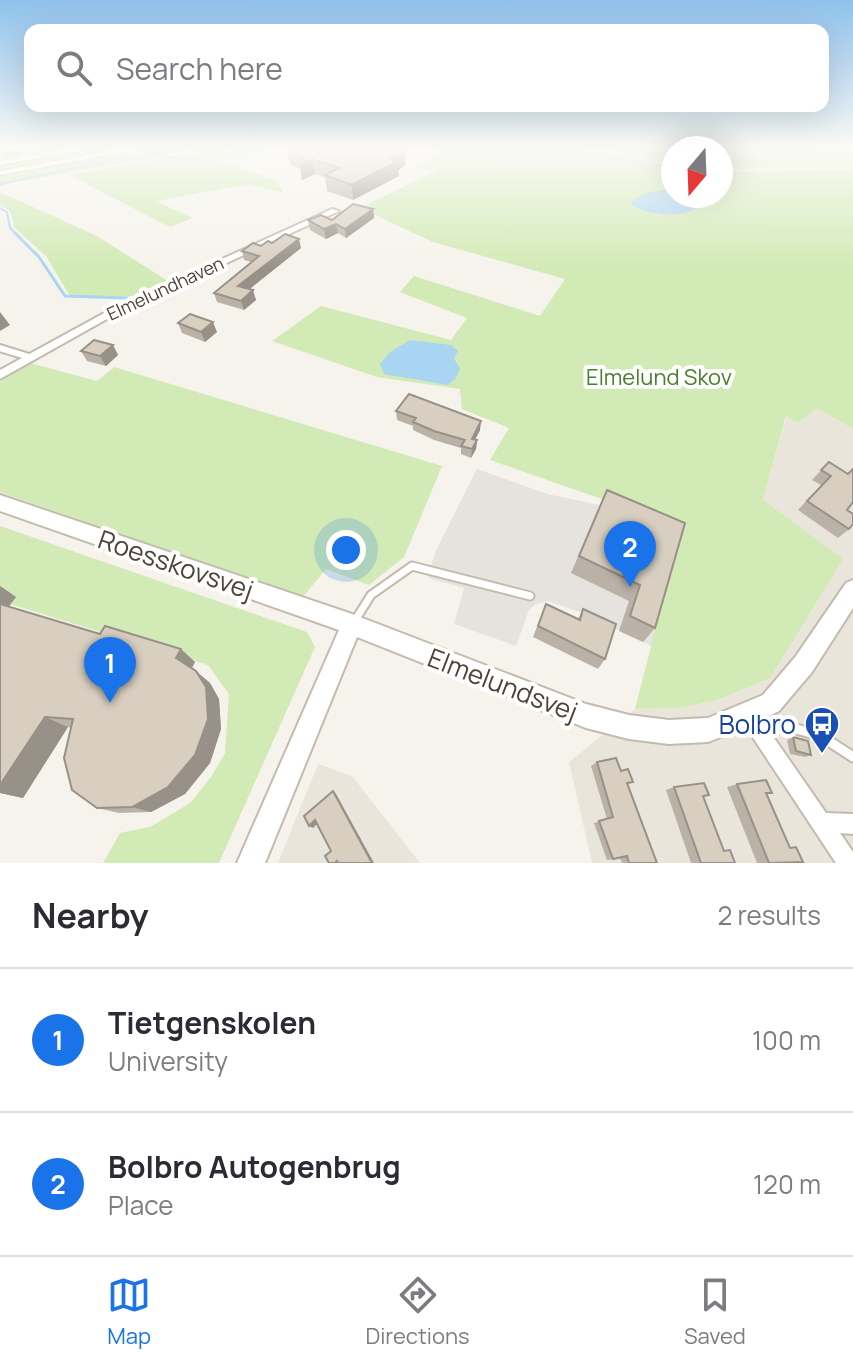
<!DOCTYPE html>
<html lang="en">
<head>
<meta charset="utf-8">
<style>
	:root { --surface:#fff; --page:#f2f2f3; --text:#2b2b33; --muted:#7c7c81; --line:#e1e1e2; --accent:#1a73e8 }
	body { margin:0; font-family:Manrope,sans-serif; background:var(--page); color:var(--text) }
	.compass { position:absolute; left:661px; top:136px; width:72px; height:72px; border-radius:50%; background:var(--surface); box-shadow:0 8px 32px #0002; rotate:199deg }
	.you { position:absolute; left:346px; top:550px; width:28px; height:28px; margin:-20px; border:6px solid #fff; border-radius:50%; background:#1a73e8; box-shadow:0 0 0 12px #1a73e833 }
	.badge { display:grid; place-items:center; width:52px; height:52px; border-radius:50%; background:var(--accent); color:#fff; font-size:26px; font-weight:700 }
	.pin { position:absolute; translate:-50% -66px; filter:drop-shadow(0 2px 4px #0008) }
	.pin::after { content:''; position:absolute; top:42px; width:28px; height:24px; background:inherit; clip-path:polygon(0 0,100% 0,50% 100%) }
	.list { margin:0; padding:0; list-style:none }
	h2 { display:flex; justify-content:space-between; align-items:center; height:104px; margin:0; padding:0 32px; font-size:34px }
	h2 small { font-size:26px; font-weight:400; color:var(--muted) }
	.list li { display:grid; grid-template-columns:52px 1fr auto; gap:24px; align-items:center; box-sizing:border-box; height:144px; padding:0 32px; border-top:2px solid var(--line) }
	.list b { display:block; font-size:30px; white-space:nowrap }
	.list p { margin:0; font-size:26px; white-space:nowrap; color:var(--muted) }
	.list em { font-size:26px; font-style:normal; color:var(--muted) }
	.icon { flex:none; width:44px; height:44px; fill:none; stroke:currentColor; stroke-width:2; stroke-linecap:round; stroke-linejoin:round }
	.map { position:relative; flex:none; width:853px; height:863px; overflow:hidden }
	.search { position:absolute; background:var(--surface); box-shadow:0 8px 32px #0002; left:24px; right:24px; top:24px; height:88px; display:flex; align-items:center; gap:20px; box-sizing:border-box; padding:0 28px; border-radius:16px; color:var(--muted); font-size:30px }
	.sheet { height:392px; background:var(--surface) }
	nav { display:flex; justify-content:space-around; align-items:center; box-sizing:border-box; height:112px; border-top:2px solid var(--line); background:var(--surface); font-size:22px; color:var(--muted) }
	nav a { display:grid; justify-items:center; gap:4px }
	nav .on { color:var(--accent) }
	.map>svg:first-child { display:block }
	.residential { fill:#eae5da }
	.industrial { fill:#e6e2dd }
	.green { fill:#d2eab5 }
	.water { fill:#a9d4f2 }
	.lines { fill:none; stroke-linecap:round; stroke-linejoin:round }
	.stream-far1 { stroke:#a9d4f2; stroke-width:2 }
	.stream { stroke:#a9d4f2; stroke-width:3 }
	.service-far3-casing { stroke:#c2bbae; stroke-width:6 }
	.service-far2-casing { stroke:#c2bbae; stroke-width:10 }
	.service-far1-casing { stroke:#c2bbae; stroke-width:11 }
	.service-casing { stroke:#c2bbae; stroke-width:13 }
	.minor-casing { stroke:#c2bbae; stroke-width:4 }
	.tertiary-casing { stroke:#c2bbae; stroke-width:4 }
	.service-far3 { stroke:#fff; stroke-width:4 }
	.service-far2 { stroke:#fff; stroke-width:6 }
	.service-far1 { stroke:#fff; stroke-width:7 }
	.service { stroke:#fff; stroke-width:9 }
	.minor { fill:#fff; fill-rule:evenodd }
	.tertiary { fill:#fff; fill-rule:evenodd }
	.wall { fill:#bab2a6 }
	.shaded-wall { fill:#979187 }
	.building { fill:#d8cfc1; stroke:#979187; stroke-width:2 }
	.labels { text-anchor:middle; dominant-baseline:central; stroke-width:8; stroke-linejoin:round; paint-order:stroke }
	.far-street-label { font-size:18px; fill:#4b4439; stroke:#fff }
	.park-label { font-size:22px; fill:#4a7f2a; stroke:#fff }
	.near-street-label { font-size:26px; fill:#4b4439; stroke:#fff }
	.near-transit-label { font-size:26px; fill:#164399; stroke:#fff; text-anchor:end }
</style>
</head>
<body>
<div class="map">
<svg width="853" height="863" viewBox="0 0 853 863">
	<rect width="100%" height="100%" fill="#f6f3ec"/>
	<!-- residential -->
	<g class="residential">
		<polygon points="817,408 853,429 853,863 592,863 569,762 635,709 680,708 720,699 770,678 763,500 787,415 798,423"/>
		<polygon points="318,764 352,776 420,863 278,863"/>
	</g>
	<!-- industrial -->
	<polygon class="industrial" points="477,469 547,494 600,505 680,538 652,646 588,615 548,601 536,604 529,610 516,646 454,624 464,588 428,578 435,553"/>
	<!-- green -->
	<g class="green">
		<polygon points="0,148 189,148 187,152 0,185"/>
		<path d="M 192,148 L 274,148 C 251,161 232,150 213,160 L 275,180 L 284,193 L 248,184 L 156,201 L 192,218 L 170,227 L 69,175 L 188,153 Z"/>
		<polygon points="428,148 586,148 673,167 673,196 721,196 721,172 853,169 853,429 817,408 798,423 786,416 763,500 843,559 770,678 720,699 680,708 635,709 682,527 490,460 509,428 462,409 460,389 377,377 272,341 321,306 451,340 467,318 400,292 414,276 540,316 565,279 433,242 366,211 371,206 366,205 438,170 414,168 441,153"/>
		<polygon points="594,148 673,148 673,164"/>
		<polygon points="721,148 853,148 853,167 721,169"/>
		<polygon points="0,192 97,236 168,281 134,296 70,296 46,256 15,228 10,211 0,205"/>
		<polygon points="30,363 97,381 114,367 442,466 404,557 369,585 326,569 302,598 0,492 0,382"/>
		<polygon points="0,526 307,632 315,647 219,863 103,863 120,833 150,827 190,803 211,777 225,753 229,694 208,665 0,601"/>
	</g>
	<!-- water -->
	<g class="water">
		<path d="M 673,189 L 673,196 L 695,196 L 700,206 C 685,219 644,216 630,203 L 648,192 Z"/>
		<polygon points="410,340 451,345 458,351 454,359 460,368 456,378 448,385 384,374 380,364 390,352"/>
	</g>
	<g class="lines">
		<!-- stream-far1 -->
		<g class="stream-far1">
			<polyline points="0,184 127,157 199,158 222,149 255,148"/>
			<polyline points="0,208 7,212 10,228 17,235"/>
		</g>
		<!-- stream -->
		<polyline class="stream" points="15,233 39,257 65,296 128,298"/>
		<defs>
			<g id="service-far3">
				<polyline points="0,163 82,148"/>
				<polyline points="0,173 137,148"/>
			</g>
			<polyline id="service-far2" points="0,348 29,357"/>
			<polyline id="service-far1" points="354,622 371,595 412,566 530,596"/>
			<polyline id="service" points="758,718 821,736 853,757"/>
			<g id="minor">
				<polygon points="332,209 339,211 114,315 0,379 0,370 108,311"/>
				<polygon points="748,706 754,709 826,813 853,814 853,834 840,833 853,852 853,863 836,863 742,721 739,715 742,709"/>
			</g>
			<polygon id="tertiary" points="0,495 352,614 586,704 629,715 669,720 708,718 763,695 796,656 846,583 853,580 853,608 812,672 779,711 756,723 708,742 669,744 629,739 586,728 357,637 265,863 237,863 339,630 0,511"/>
		</defs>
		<!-- service-far3 casing -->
		<use href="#service-far3" class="service-far3-casing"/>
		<!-- service-far2 casing -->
		<use href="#service-far2" class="service-far2-casing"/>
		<!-- service-far1 casing -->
		<use href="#service-far1" class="service-far1-casing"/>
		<!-- service casing -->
		<use href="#service" class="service-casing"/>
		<!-- minor casing -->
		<use href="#minor" class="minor-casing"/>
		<!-- tertiary casing -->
		<use href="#tertiary" class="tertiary-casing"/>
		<!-- service-far3 -->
		<use href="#service-far3" class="service-far3"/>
		<!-- service-far2 -->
		<use href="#service-far2" class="service-far2"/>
		<!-- service-far1 -->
		<use href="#service-far1" class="service-far1"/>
		<!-- service -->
		<use href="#service" class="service"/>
		<!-- minor -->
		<use href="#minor" class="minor"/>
		<!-- tertiary -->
		<use href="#tertiary" class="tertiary"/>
	</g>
	<!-- wall -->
	<g class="wall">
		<polygon points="287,150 405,151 405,166 398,170 399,176 353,200 327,191 325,177 315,174 302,180 300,169 290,165"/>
		<polygon points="373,209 374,218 346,238 338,233 326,239 310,230 308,220 332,220"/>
		<polygon points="261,246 301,248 249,289 256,300 244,310 217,302 214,293 251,262 244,260 242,251"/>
		<polygon points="178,323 217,332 205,342 182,333"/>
		<polygon points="113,345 118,355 106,366 87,361 81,351"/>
		<polygon points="396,411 480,430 475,440 477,440 476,449 471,458 461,454 461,448 434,440 413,430 413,426 397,420"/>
		<polygon points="829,462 847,510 849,529 838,538 798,510 821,485 812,480"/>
		<polygon points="607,490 655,628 643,642 619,631 629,601 571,573"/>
		<polygon points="0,586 16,597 9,607 195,662 192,668 210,683 219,699 221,729 210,763 185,794 151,812 119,813 97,808 71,728 68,727 23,798 0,793"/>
		<polygon points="546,604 578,619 583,609 605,659 598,669 533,637"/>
		<polygon points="793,737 811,755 805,757 790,754 787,740"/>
		<polygon points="597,762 621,771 633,782 628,784 657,863 622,863 620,858 607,860 594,823 607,819 591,766"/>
		<polygon points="737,784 772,793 767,794 794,863 757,863 727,787"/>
		<polygon points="674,787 709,795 703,797 723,851 735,863 691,863 666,790"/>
	</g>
	<!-- shaded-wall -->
	<g class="shaded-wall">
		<polygon points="18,148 23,148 20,150 20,154 6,157 4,153"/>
		<polygon points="84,148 107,148 85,152"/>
		<polygon points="169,148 181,148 182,150 152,157 150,153"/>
		<polygon points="405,151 405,166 398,170 399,176 353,200 352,185 390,159"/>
		<polygon points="312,159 315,174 302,180 300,165"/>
		<polygon points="373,209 374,218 346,238 345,229"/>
		<polygon points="336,224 338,233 326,239 324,229"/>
		<polygon points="299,239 301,248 241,296 238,286"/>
		<polygon points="253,290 256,300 244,310 241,301"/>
		<polygon points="0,312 10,325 0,331"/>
		<polygon points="213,322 217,332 205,342 201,332"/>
		<polygon points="113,345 118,355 106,366 100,356"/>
		<polygon points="481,421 480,430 471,447 472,439"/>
		<polygon points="477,440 476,449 471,458 472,449"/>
		<polygon points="0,586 16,597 3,613 0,611"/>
		<polygon points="181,649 195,662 190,671 176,658"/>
		<polygon points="196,671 210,683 219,699 221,729 210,763 185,794 151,812 132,807"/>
		<polygon points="45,717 68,727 23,798 0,793 0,785"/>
		<polygon points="333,791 336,794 374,863 372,863"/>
		<polygon points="315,820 319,822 313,828 309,826"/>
	</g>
	<!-- building -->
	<g class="building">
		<polygon points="4,148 18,148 18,150 4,153"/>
		<polygon points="154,148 169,148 150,153"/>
		<polygon points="315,148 396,148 405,151 390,159 398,161 352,185 325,175 339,168 312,159 300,165 304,157 287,150"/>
		<polygon points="353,204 373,209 345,229 336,224 324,229 308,220 321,215 332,220"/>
		<polygon points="285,234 299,239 238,286 253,290 241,301 214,293 259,256 242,251 253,243 261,246 268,241 272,243"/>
		<polygon points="190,314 213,322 201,332 178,323"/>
		<polygon points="94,340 113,345 100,356 81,351"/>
		<polygon points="409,394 481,421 472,439 477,440 472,449 461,446 465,440 434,431 413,422 416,418 396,411"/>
		<polygon points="829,462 848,474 853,469 853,502 847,510 853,514 853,524 849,529 807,501 831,476 821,470"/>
		<polygon points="607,490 685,523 655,628 630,616 640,585 579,556"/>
		<polygon points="0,604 100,634 105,626 181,649 176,658 196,671 206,687 208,719 195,755 168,787 132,807 97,808 72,790 64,758 73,719 45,717 0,785"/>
		<polygon points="546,604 580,620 583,609 616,624 605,659 538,626"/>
		<polygon points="793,737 808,741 811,755 796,751"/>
		<polygon points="616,758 621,771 628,769 633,782 627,783 657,863 629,863 627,856 613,859 599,821 613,817 597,762"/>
		<polygon points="766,780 772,793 766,793 790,848 796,847 803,862 769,863 737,784"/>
		<polygon points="704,783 709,795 703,796 724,851 730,850 735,863 701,863 674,787"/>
		<polygon points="333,791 372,863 338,863 337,861 335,863 329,863 325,856 331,851 315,820 309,826 304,816"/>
	</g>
	<!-- sky -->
	<linearGradient id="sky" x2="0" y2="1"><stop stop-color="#8fc1ec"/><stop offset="0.55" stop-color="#fbfaf6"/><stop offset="1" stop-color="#fbfaf6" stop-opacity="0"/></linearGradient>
	<rect width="853" height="269" fill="url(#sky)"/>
	<!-- icons -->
	<defs>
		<symbol id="bus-pin" viewBox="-11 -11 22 30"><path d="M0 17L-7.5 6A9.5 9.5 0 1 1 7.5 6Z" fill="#1a4fb4" stroke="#fff"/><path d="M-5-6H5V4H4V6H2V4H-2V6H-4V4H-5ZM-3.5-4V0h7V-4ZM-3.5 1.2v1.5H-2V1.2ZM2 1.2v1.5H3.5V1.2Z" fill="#fff"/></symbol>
	</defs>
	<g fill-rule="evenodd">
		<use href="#bus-pin" x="802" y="704" width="40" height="54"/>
	</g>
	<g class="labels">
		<!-- far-street labels -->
		<g class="far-street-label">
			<text transform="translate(165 288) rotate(-25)">Elmelundhaven</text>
		</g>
		<!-- park labels -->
		<g class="park-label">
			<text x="659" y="377">Elmelund Skov</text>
		</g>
		<!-- near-street labels -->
		<g class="near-street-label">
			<text transform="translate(176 564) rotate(19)">Roesskovsvej</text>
			<text transform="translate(503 684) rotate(21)">Elmelundsvej</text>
		</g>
		<!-- near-transit labels -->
		<g class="near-transit-label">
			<text x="796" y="724">Bolbro</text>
		</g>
	</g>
</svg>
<svg class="compass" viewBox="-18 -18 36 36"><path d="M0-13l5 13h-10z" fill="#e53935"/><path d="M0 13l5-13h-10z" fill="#7c7c81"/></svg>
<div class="you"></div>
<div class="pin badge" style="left:110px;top:703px">1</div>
<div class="pin badge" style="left:630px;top:587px">2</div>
<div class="search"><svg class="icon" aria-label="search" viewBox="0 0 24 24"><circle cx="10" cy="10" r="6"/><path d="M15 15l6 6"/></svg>Search here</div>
</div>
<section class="sheet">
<h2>Nearby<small>2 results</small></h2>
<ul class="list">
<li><span class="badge">1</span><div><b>Tietgenskolen</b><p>University</p></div><em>100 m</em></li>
<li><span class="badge">2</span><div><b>Bolbro Autogenbrug</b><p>Place</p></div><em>120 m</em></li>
</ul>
</section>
<nav>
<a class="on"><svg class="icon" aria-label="map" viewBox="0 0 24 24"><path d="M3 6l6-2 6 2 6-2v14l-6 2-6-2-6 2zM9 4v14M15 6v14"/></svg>Map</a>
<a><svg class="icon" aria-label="directions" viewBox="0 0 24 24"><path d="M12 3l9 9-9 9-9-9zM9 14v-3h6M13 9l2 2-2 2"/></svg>Directions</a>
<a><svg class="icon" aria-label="saved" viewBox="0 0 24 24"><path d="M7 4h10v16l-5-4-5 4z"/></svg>Saved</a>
</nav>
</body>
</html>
